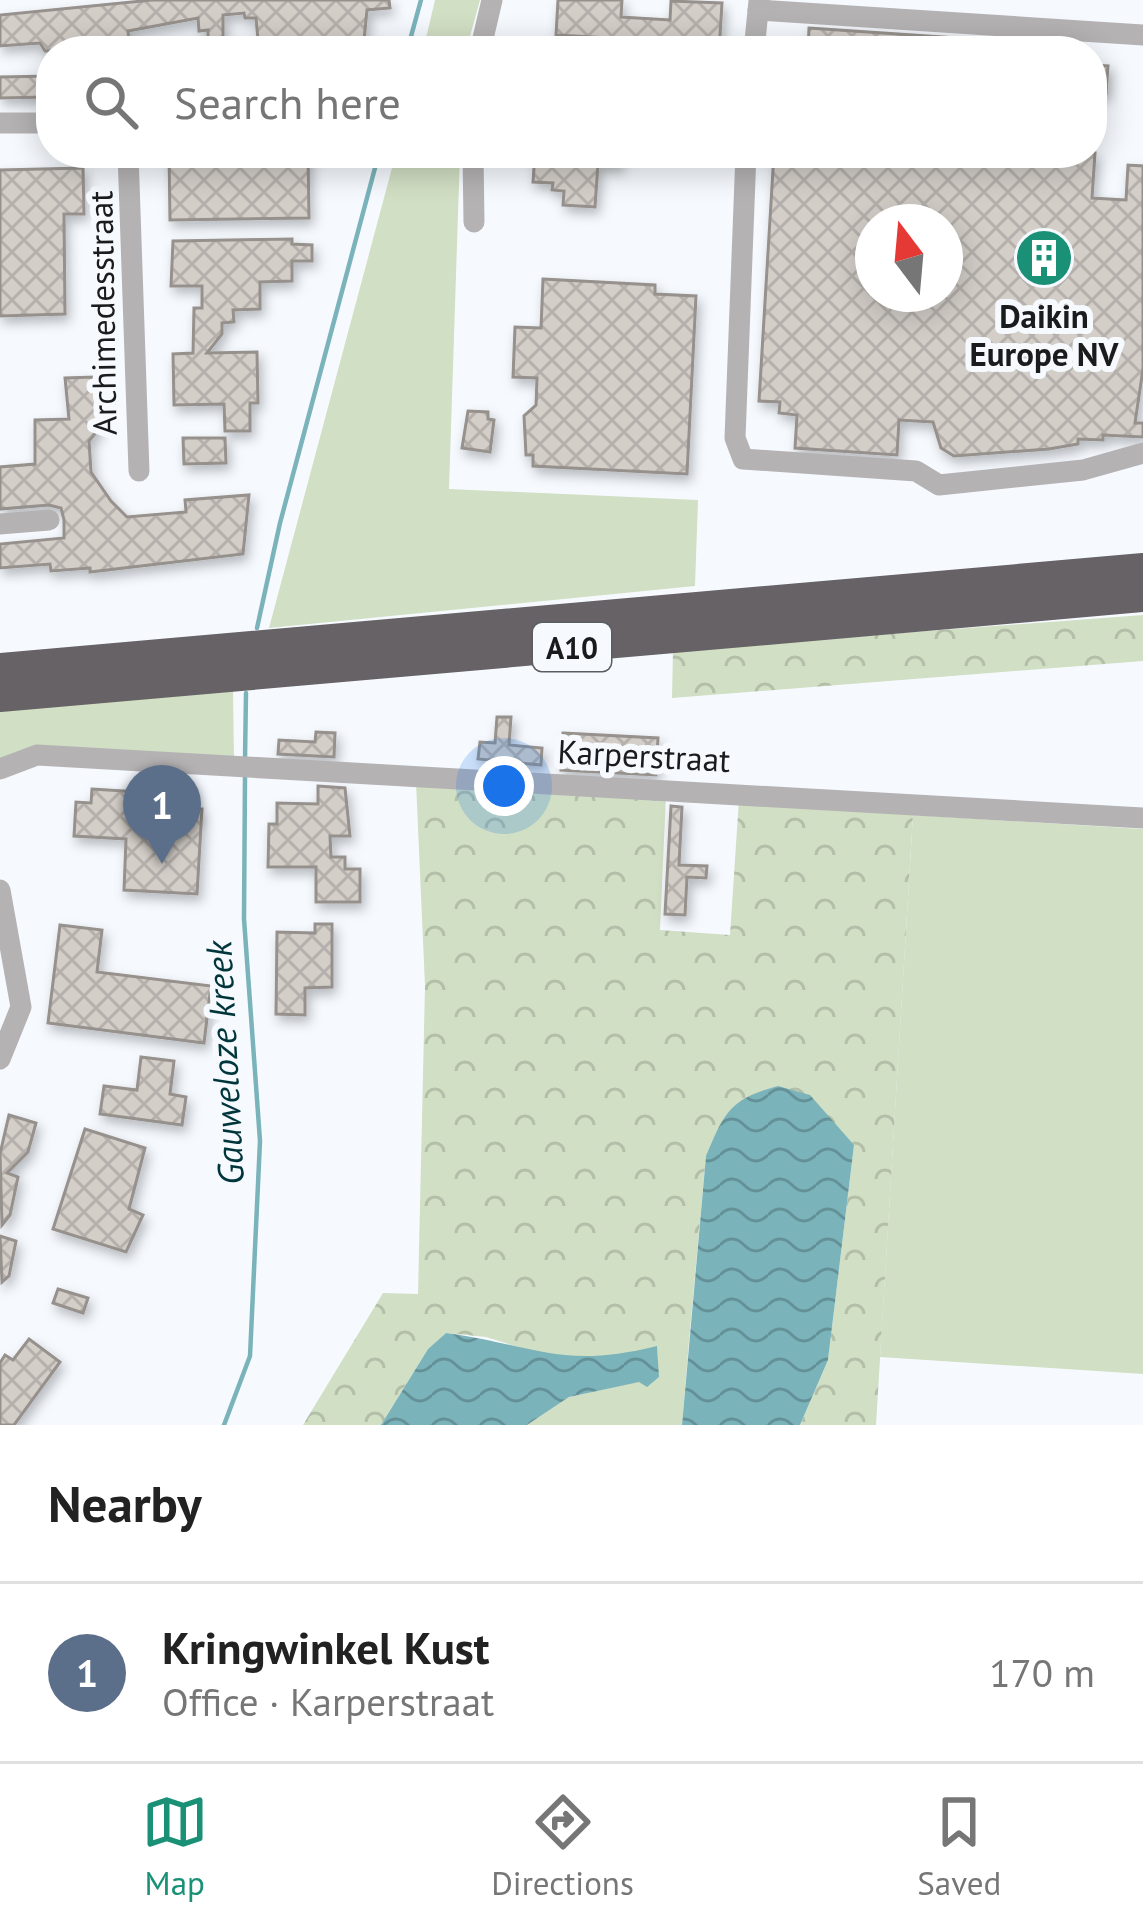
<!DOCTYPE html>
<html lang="en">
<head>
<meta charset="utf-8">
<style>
	:root { --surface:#fff; --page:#f2f2f2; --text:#222; --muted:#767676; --line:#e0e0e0; --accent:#1a9176 }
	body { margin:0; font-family:"PT Sans",sans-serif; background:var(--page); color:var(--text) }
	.compass { position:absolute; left:855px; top:204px; width:108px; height:108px; border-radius:50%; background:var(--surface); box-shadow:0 6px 30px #0003; rotate:344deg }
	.you { position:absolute; left:504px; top:786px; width:42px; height:42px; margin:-30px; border:9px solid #fff; border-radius:50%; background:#1a73e8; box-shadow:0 0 0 18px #1a73e833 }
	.badge { display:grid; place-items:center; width:78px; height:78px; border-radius:50%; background:var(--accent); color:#fff; font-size:39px; font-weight:700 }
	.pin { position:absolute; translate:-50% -99px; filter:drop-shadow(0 3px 6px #0008) }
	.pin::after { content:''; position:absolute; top:63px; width:42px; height:36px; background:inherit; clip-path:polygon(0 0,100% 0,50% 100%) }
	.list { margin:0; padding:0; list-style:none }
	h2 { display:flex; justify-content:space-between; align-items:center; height:156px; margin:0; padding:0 48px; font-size:51px }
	h2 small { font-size:39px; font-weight:400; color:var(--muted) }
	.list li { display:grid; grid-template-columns:78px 1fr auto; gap:36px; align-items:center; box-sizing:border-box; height:180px; padding:0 48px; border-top:3px solid var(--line) }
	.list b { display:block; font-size:45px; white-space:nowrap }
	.list p { margin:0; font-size:39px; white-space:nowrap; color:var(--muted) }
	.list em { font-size:39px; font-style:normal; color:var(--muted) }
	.icon { flex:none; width:66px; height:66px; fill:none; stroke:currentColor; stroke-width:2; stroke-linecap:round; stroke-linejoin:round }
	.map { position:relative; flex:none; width:1143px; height:1425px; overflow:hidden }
	.search { position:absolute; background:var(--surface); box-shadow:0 6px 30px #0003; left:36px; right:36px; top:36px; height:132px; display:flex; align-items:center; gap:30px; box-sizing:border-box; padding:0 42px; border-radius:48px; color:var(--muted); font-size:45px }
	.sheet { height:336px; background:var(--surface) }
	nav { display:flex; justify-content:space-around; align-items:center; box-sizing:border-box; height:168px; border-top:3px solid var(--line); background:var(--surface); font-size:33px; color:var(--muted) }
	nav a { display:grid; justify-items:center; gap:6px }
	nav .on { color:var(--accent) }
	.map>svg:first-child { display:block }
	.grass { fill:#d1dfc4 }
	.forest { fill:url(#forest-crowns) }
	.water { fill:url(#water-waves) }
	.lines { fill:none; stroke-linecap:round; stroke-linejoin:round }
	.stream { stroke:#7bb3ba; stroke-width:4.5 }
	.building { fill:url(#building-cross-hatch); stroke:#96918c; stroke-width:3; fill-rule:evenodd; filter:url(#shadow) }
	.minor { stroke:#b5b2b4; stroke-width:21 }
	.highway { stroke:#676266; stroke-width:30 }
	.labels { text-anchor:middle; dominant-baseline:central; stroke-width:12; stroke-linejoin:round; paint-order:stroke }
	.shield { fill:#f6faff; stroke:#5b5e61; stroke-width:3 }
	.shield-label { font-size:30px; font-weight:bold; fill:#191b1d }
	.street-label { font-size:33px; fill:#191b1d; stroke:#f6faff }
	.poi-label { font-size:33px; font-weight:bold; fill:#191b1d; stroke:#f6faff }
	.water-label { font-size:36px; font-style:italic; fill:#00363b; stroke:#f6faff }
</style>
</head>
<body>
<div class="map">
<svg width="1143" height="1425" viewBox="0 0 1143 1425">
	<defs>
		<pattern id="forest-crowns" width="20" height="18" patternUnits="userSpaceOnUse" patternTransform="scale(3)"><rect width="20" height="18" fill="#d1dfc4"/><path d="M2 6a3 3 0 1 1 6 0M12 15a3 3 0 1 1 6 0" fill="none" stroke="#b3bfa8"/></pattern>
		<pattern id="water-waves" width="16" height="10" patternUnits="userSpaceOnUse" patternTransform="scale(3)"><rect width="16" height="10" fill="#7bb3ba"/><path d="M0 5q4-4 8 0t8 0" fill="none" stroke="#649197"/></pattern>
		<pattern id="building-cross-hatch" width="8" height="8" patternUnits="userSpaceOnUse" patternTransform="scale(3)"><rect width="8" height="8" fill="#d3cec8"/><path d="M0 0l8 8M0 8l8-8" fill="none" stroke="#b5b0ab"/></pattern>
		<filter id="shadow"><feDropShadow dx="3.5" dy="6" stdDeviation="6" flood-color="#0004"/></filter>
	</defs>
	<rect width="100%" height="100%" fill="#f6faff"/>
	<!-- grass -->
	<g class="grass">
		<polygon points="435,0 480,0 466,51 423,51"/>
		<polygon points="396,153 460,153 449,489 698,500 695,586 269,628"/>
		<polygon points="233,690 234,760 21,750 0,763 0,708"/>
		<polygon points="913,815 1143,829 1143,1374 880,1357"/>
		<polygon points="689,1341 682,1425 527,1425 569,1397 658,1377 657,1346"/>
	</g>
	<!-- forest -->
	<g class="forest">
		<polygon points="1143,615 1143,661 672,698 673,650"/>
		<polygon points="416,782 666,795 660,930 730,935 739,799 913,815 876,1425 800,1425 828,1360 854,1145 833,1124 706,1156 689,1341 615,1358 550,1357 486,1337 446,1333 428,1349 381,1425 303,1425 383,1293 418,1294 425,986"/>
	</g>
	<!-- water -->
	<g class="water">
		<path d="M 778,1086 L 810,1095 L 854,1145 L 828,1360 L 800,1425 L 682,1425 L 706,1156 C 725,1111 730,1099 778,1086 Z"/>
		<path d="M 446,1333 C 535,1345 561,1370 657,1346 L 659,1377 L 647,1387 L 639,1382 L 569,1397 L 527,1425 L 381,1425 L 428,1349 Z"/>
	</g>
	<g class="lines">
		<!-- stream -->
		<g class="stream">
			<polyline points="407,51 421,0"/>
			<polyline points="257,628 280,523 379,153"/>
			<polyline points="245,759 246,693"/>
			<polyline points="224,1425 250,1356 260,1141 244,919 245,776"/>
		</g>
	</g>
	<!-- building -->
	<g class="building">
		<polygon points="152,0 389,0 390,8 367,10 363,50 259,51 256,18 245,18 244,13 223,15 223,37 208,39 208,30 199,31 198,18 128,31 129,42 63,51 45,51 40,43 0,46 0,15"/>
		<polygon points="558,0 622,0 621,17 670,20 671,1 722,3 719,51 643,51 644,40 556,35"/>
		<polygon points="809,28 1001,41 1001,51 808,51"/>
		<polygon points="1092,65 1108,66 1106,94 1092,93"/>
		<polygon points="51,76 51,93 46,97 0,98 0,77"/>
		<polygon points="169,153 308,153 309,218 170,220"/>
		<polygon points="535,153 619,153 619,166 598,164 595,207 563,205 564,191 552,190 553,183 533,182"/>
		<path d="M 774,153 L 1095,153 L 1092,198 L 1126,200 L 1128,165 L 1143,166 L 1143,369 L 1135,423 L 1143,423 L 1143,437 L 1103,435 L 1103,440 L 1078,439 L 1078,444 L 1049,449 L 954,456 L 941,448 L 933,422 L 899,420 L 897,455 L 795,448 L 797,415 L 779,413 L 780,402 L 759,401 ZM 873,222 L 945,222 L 945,294 L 873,294 Z"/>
		<polygon points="83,168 84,214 64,214 65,314 0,316 0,170"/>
		<polygon points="292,239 292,244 312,245 312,261 292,261 292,281 260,282 260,309 233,310 234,322 222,323 222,334 207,353 257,352 258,403 250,403 250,431 225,431 224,404 174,405 173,354 193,353 194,308 202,308 202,286 171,286 173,241"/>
		<polygon points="543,279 655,285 655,294 696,296 687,474 533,466 533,455 526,455 524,416 536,405 537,378 513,377 515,327 541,328"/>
		<polygon points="95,377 98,430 89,441 91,472 111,501 127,517 186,512 185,500 249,495 243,554 90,572 90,568 51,571 50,564 0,568 0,544 64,538 64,520 61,508 49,505 0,509 0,467 35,464 35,420 69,419 65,378"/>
		<polygon points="468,411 488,412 488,419 494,420 490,452 462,448"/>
		<polygon points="183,438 225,438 226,463 184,464"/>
		<polygon points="497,717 511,717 509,745 542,748 541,765 478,759 480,742 495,743"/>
		<polygon points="316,732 335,733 334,757 278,754 279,740 315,742"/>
		<polygon points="563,733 658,738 656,775 561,770"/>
		<polygon points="318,786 345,788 350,836 330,836 331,857 345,857 345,869 360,869 360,902 316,902 316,867 268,867 269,824 277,824 277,803 318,804"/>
		<polygon points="92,789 187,795 186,809 202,809 197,894 124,890 126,839 74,836 76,802 91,803"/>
		<polygon points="671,806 682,807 679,865 707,866 706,878 687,877 685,915 665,914"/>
		<polygon points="315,924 332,924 332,987 305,988 305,1015 276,1014 277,932 315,933"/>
		<polygon points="60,925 102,930 97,972 211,986 204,1043 48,1023"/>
		<polygon points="141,1057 174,1061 170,1094 186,1097 182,1125 100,1114 104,1086 137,1090"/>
		<polygon points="9,1115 36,1123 28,1152 7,1173 18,1177 10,1215 2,1225 0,1154"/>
		<polygon points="85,1129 145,1148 129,1209 143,1215 126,1252 53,1229"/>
		<polygon points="0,1236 16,1241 9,1276 2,1282"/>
		<polygon points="58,1289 88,1298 83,1313 53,1303"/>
		<polygon points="29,1339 60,1362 14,1425 0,1425 0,1363 5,1355 13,1360"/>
	</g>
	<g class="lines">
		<!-- minor -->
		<g class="minor">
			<polyline points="758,10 1143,35"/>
			<polyline points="480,51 492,0"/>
			<polyline points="754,51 759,1"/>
			<polyline points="0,123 51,123"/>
			<polyline points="128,153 139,471"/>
			<polyline points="473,153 474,222"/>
			<polyline points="746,153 735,438 743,459 916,471 939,485 1083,470 1143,453"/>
			<polyline points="0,524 49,520"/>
			<polyline points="0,769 37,755 1143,818"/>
			<polyline points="0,890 21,1007 0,1059"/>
		</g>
		<!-- highway -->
		<g class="highway">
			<polyline points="0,668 1143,568"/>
			<polyline points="0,697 1143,597"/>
		</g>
	</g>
	<!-- icons -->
	<defs>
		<symbol id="building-disc" viewBox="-11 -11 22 22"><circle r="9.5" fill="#1a9176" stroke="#f6faff"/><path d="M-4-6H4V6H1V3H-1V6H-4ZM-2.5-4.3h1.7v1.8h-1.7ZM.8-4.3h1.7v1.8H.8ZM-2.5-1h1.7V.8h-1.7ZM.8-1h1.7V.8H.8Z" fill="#fff"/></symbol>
	</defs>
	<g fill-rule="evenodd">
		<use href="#building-disc" x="1011" y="225" width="66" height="66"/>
	</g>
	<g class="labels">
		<!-- shield labels -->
		<rect class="shield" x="533" y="623" width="78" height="48" rx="9"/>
		<g class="shield-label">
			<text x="572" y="647">A10</text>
		</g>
		<!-- street labels -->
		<g class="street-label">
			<text transform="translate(102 313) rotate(-91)">Archimedesstraat</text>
			<text transform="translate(644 755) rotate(3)">Karperstraat</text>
		</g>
		<!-- poi labels -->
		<g class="poi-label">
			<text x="1044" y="315">Daikin<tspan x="1044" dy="38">Europe NV</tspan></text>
		</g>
		<!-- water labels -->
		<g class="water-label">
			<text transform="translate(224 1063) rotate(-93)">Gauweloze kreek</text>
		</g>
	</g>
</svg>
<svg class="compass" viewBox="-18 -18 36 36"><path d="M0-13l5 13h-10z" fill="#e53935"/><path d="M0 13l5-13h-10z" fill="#767676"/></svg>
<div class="you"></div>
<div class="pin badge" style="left:162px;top:864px;background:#5c6f8a">1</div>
<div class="search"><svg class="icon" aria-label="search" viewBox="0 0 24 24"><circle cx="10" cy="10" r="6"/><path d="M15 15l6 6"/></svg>Search here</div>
</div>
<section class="sheet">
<h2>Nearby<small></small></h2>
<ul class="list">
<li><span class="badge" style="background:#5c6f8a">1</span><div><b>Kringwinkel Kust</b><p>Office · Karperstraat</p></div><em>170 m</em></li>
</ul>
</section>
<nav>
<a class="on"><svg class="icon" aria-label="map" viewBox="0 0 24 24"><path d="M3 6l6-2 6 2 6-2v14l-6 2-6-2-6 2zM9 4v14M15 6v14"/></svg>Map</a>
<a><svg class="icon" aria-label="directions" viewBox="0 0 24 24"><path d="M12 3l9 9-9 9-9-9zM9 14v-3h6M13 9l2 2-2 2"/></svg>Directions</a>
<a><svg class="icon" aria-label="saved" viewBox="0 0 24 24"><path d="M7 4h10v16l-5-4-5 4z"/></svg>Saved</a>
</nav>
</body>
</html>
